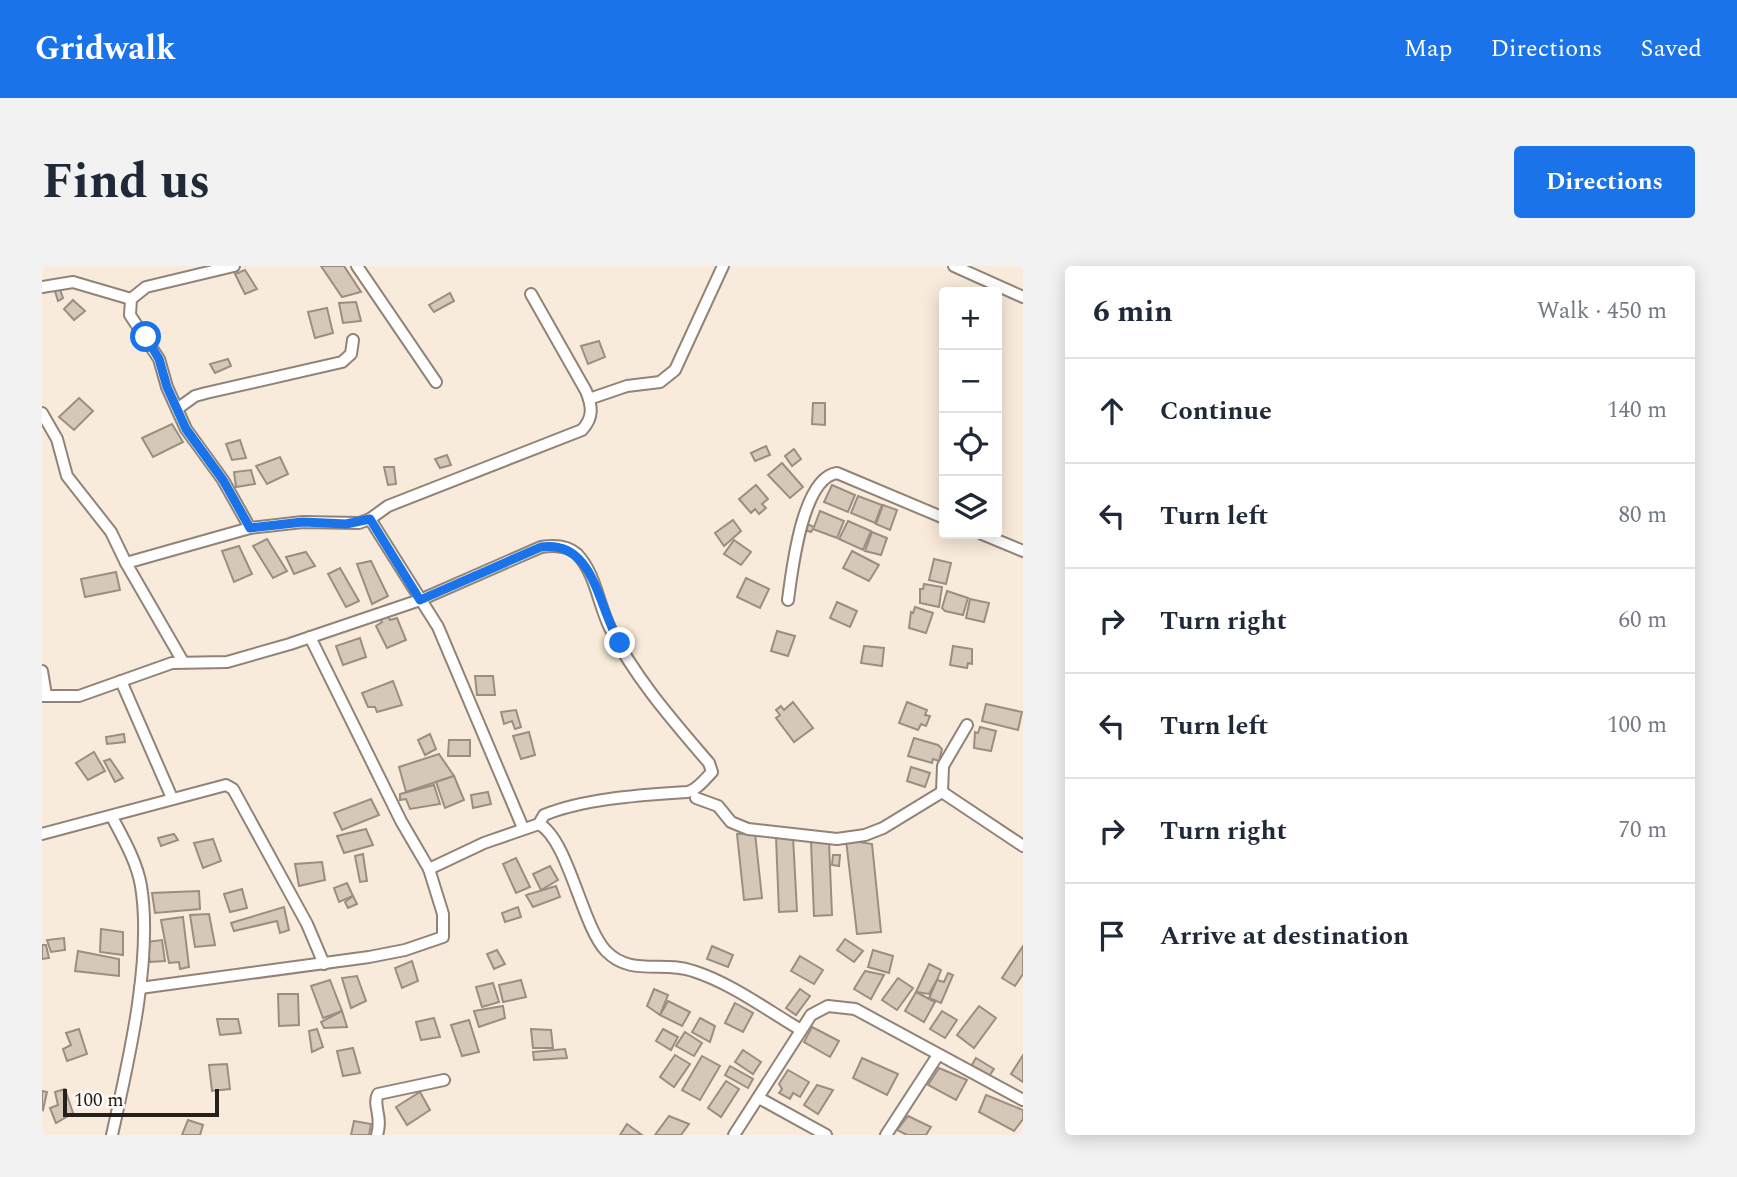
<!DOCTYPE html>
<html lang="en">
<head>
<meta charset="utf-8">
<style>
	:root { --surface:#fff; --page:#f2f2f3; --text:#1f2937; --muted:#747a83; --line:#e0e1e3; --accent:#1a73e8 }
	body { margin:0; font-family:Spectral,serif; background:var(--page); color:var(--text) }
	.controls { position:absolute; right:21px; top:21px; display:grid; overflow:hidden; border-radius:7px; box-shadow:0 4px 18px #0003 }
	.controls button { width:63px; height:63px; display:grid; place-items:center; padding:0; border:0; border-bottom:2px solid var(--line); background:var(--surface); color:var(--text); font:35px sans-serif }
	.scale { position:absolute; left:21px; bottom:18px; width:156px; box-sizing:border-box; padding-left:7px; border:4px solid #25201a; border-top:0; font-size:19px; line-height:24px; white-space:nowrap; color:#25201a; -webkit-text-stroke:5px #fdfaf7; paint-order:stroke }
	.stop { position:absolute; width:21px; height:21px; margin:-16px; border:5px solid #1a73e8; border-radius:50%; background:#fff }
	.stop.end { background:#1a73e8; border-color:#fff; box-shadow:0 2px 7px #0008 }
	.list { margin:0; padding:0; list-style:none }
	h2 { display:flex; justify-content:space-between; align-items:center; height:91px; margin:0; padding:0 28px; font-size:30px }
	h2 small { font-size:23px; font-weight:400; color:var(--muted) }
	.list li { display:grid; grid-template-columns:46px 1fr auto; gap:21px; align-items:center; box-sizing:border-box; height:105px; padding:0 28px; border-top:2px solid var(--line) }
	.list b { display:block; font-size:26px; white-space:nowrap }
	.list em { font-size:23px; font-style:normal; color:var(--muted) }
	.icon { flex:none; width:38px; height:38px; fill:none; stroke:currentColor; stroke-width:2; stroke-linecap:round; stroke-linejoin:round }
	.map { position:relative; flex:none; width:981px; height:869px; overflow:hidden; border-radius:7px }
	header { display:flex; align-items:center; gap:42px; box-sizing:border-box; height:98px; padding:0 35px; background:var(--accent); color:#fff }
	header strong { font-size:33px }
	nav { display:flex; gap:38px; margin-inline-start:auto; font-size:24px }
	.intro { display:flex; align-items:center; justify-content:space-between; box-sizing:border-box; height:168px; padding:0 42px }
	h1 { margin:0; font-size:49px }
	.button { padding:18px 32px; border-radius:7px; background:var(--accent); color:#fff; font-size:24px; font-weight:700 }
	main { display:flex; gap:42px; padding:0 42px }
	aside { flex:1; background:var(--surface); border-radius:7px; box-shadow:0 4px 18px #0003 }
	.map>svg:first-child { display:block }
	.building { fill:#d5c8b8; stroke:#9b8e80; stroke-width:2 }
	.lines { fill:none; stroke-linecap:round; stroke-linejoin:round }
	.minor-casing { stroke:#918476; stroke-width:14 }
	.minor { stroke:#fff; stroke-width:10 }
	.route { stroke:#1a73e8; stroke-width:9 }
</style>
</head>
<body>
<header>
<strong>Gridwalk</strong>
<nav><a>Map</a><a>Directions</a><a>Saved</a></nav>
</header>
<div class="intro"><h1>Find us</h1><a class="button">Directions</a></div>
<main>
<div class="map">
<svg width="981" height="869" viewBox="0 0 981 869">
	<rect width="100%" height="100%" fill="#f9ebdb"/>
	<!-- building -->
	<g class="building">
		<polygon points="279,0 302,0 319,26 300,31"/>
		<polygon points="203,4 215,23 203,28 193,8"/>
		<polygon points="17,20 21,32 16,35 12,22"/>
		<polygon points="408,27 412,35 392,46 387,39"/>
		<polygon points="31,34 43,45 32,54 22,43"/>
		<polygon points="314,36 319,55 301,57 297,37"/>
		<polygon points="285,42 291,67 273,72 266,46"/>
		<polygon points="557,75 563,91 546,98 539,80"/>
		<polygon points="186,93 189,100 173,107 168,98"/>
		<polygon points="37,132 51,145 32,164 17,151"/>
		<polygon points="771,137 783,137 783,159 770,158"/>
		<polygon points="130,158 141,176 111,191 100,172"/>
		<polygon points="198,174 204,192 190,194 184,178"/>
		<polygon points="724,180 728,189 713,195 709,187"/>
		<polygon points="752,183 759,193 750,200 743,190"/>
		<polygon points="405,189 409,199 398,202 393,193"/>
		<polygon points="238,191 246,208 225,218 214,200"/>
		<polygon points="740,197 761,221 748,232 726,209"/>
		<polygon points="342,201 352,201 354,218 346,219"/>
		<polygon points="209,204 213,218 194,221 192,206"/>
		<polygon points="714,219 726,233 720,238 724,242 717,248 713,243 709,247 697,233"/>
		<polygon points="790,219 813,229 806,246 782,236"/>
		<polygon points="816,230 840,239 833,257 809,247"/>
		<polygon points="841,239 855,244 848,264 834,258"/>
		<polygon points="778,245 802,255 795,272 771,263 769,266 763,264 765,258 772,261"/>
		<polygon points="691,254 699,265 682,280 673,267"/>
		<polygon points="806,255 829,265 821,284 797,273"/>
		<polygon points="830,266 845,272 839,289 823,285"/>
		<polygon points="225,273 245,305 231,312 211,280"/>
		<polygon points="692,274 709,286 699,299 682,288"/>
		<polygon points="197,280 210,308 192,316 180,285"/>
		<polygon points="810,285 837,299 827,315 801,302"/>
		<polygon points="264,286 273,300 252,308 244,291"/>
		<polygon points="892,293 909,297 904,318 887,314"/>
		<polygon points="329,295 346,330 330,338 315,298"/>
		<polygon points="298,302 317,335 304,341 286,308"/>
		<polygon points="74,306 78,324 43,331 39,313"/>
		<polygon points="704,312 727,323 718,342 695,331"/>
		<polygon points="882,318 900,321 897,341 878,337 878,323 881,323"/>
		<polygon points="905,325 926,332 921,349 903,345 900,342"/>
		<polygon points="928,333 947,337 942,356 924,352"/>
		<polygon points="795,336 815,345 808,361 788,352"/>
		<polygon points="873,341 891,347 884,367 867,362 869,346 871,347"/>
		<polygon points="345,349 348,354 355,352 364,374 345,382 334,360 340,356 337,352"/>
		<polygon points="735,365 753,370 746,390 729,385"/>
		<polygon points="318,372 324,391 301,399 294,380"/>
		<polygon points="822,380 842,382 840,400 819,397"/>
		<polygon points="911,380 930,383 930,398 926,397 925,402 908,399"/>
		<polygon points="433,410 451,410 453,429 435,429"/>
		<polygon points="351,415 360,439 335,446 333,441 326,441 320,427"/>
		<polygon points="751,436 771,462 752,476 734,452 738,449 734,444 739,440 742,444"/>
		<polygon points="865,436 885,444 883,449 888,450 884,460 879,458 876,464 857,457"/>
		<polygon points="944,438 980,446 976,464 940,455"/>
		<polygon points="474,444 479,461 473,463 470,455 462,458 459,446"/>
		<polygon points="938,461 954,465 949,485 932,482 933,466 936,467"/>
		<polygon points="487,466 493,489 479,493 471,470"/>
		<polygon points="82,468 83,476 65,478 64,471"/>
		<polygon points="388,468 394,483 383,489 376,474"/>
		<polygon points="872,472 896,479 900,483 897,495 891,493 890,497 866,490"/>
		<polygon points="407,474 428,474 428,490 406,490"/>
		<polygon points="52,486 63,505 46,514 34,497"/>
		<polygon points="397,488 412,510 364,526 357,501"/>
		<polygon points="68,493 81,512 73,516 62,495"/>
		<polygon points="869,501 888,507 883,521 865,515"/>
		<polygon points="412,510 422,534 403,542 394,516"/>
		<polygon points="392,519 398,538 368,543 364,533 358,534 358,528"/>
		<polygon points="446,526 449,538 431,542 429,529"/>
		<polygon points="329,533 337,549 300,564 292,547"/>
		<polygon points="324,563 331,579 302,587 295,570"/>
		<polygon points="713,567 720,632 702,634 695,568"/>
		<polygon points="132,568 136,574 119,580 116,572"/>
		<polygon points="734,571 751,571 755,645 737,646"/>
		<polygon points="171,573 179,595 161,602 152,577"/>
		<polygon points="804,574 830,578 839,666 815,668"/>
		<polygon points="787,575 790,649 772,650 769,576"/>
		<polygon points="321,588 325,615 318,616 313,590"/>
		<polygon points="791,589 798,589 797,600 790,599"/>
		<polygon points="474,592 488,621 474,627 461,598"/>
		<polygon points="280,596 283,614 257,620 253,598"/>
		<polygon points="508,600 516,614 499,624 491,608"/>
		<polygon points="305,617 311,630 297,636 292,622"/>
		<polygon points="514,620 518,631 491,641 484,629"/>
		<polygon points="200,623 205,642 188,646 182,628"/>
		<polygon points="157,625 158,643 113,647 110,627"/>
		<polygon points="311,630 315,638 306,642 303,636"/>
		<polygon points="242,641 247,664 238,667 235,655 192,665 189,657"/>
		<polygon points="476,641 479,651 463,656 460,647"/>
		<polygon points="167,648 173,679 153,681 148,649"/>
		<polygon points="141,651 147,701 138,703 137,696 127,697 119,654"/>
		<polygon points="59,663 81,666 81,689 58,686"/>
		<polygon points="22,672 23,684 9,686 5,674"/>
		<polygon points="803,673 821,685 812,696 795,684"/>
		<polygon points="120,674 123,695 108,696 104,676"/>
		<polygon points="0,679 4,679 7,692 0,693"/>
		<polygon points="670,680 691,689 686,701 665,693"/>
		<polygon points="981,680 981,708 973,720 960,712"/>
		<polygon points="455,684 463,698 452,703 445,688"/>
		<polygon points="831,684 851,690 847,707 826,701"/>
		<polygon points="36,685 77,693 77,710 33,705"/>
		<polygon points="758,690 781,704 772,718 749,705"/>
		<polygon points="370,695 376,715 360,722 353,702"/>
		<polygon points="887,698 899,704 895,714 887,728 874,726"/>
		<polygon points="823,705 842,709 829,733 812,723"/>
		<polygon points="906,707 911,709 899,737 887,732 895,714 902,716"/>
		<polygon points="315,710 324,735 309,742 300,712"/>
		<polygon points="856,712 871,722 855,744 840,734"/>
		<polygon points="288,714 300,745 281,752 269,720"/>
		<polygon points="479,714 484,731 461,736 457,719"/>
		<polygon points="451,717 457,736 440,741 434,721"/>
		<polygon points="612,723 626,729 618,749 605,740"/>
		<polygon points="758,723 768,730 754,749 744,742"/>
		<polygon points="874,726 893,736 882,756 863,745"/>
		<polygon points="236,728 256,728 257,759 237,760"/>
		<polygon points="626,735 648,746 640,760 618,749"/>
		<polygon points="693,737 711,747 701,766 683,757"/>
		<polygon points="461,740 463,752 437,761 432,745"/>
		<polygon points="937,740 954,752 932,782 915,769"/>
		<polygon points="300,745 305,761 282,762 279,756"/>
		<polygon points="900,745 915,754 903,772 888,763"/>
		<polygon points="392,752 398,771 379,774 374,756"/>
		<polygon points="658,752 673,760 668,776 650,766"/>
		<polygon points="175,753 196,753 199,767 178,769"/>
		<polygon points="427,754 437,786 420,790 409,759"/>
		<polygon points="770,761 797,775 788,791 762,776"/>
		<polygon points="37,763 45,788 25,795 21,783 29,779 24,767"/>
		<polygon points="275,763 281,781 270,786 267,765"/>
		<polygon points="489,763 509,764 511,782 491,782"/>
		<polygon points="621,763 636,771 629,784 614,775"/>
		<polygon points="643,766 660,777 652,790 634,780"/>
		<polygon points="311,782 318,807 301,810 295,785"/>
		<polygon points="523,783 525,792 492,794 491,786"/>
		<polygon points="701,784 719,796 711,808 693,796"/>
		<polygon points="633,789 648,798 632,821 618,811"/>
		<polygon points="981,789 981,816 969,808"/>
		<polygon points="660,790 678,800 658,834 640,824"/>
		<polygon points="820,792 856,808 845,829 811,812"/>
		<polygon points="934,792 952,803 945,813 928,802"/>
		<polygon points="185,798 188,823 170,825 167,799"/>
		<polygon points="688,800 711,813 706,822 683,809"/>
		<polygon points="897,802 925,814 914,834 886,819"/>
		<polygon points="746,804 767,816 758,831 751,827 748,833 737,827 740,823 737,818"/>
		<polygon points="684,815 697,823 679,851 666,842"/>
		<polygon points="775,819 791,824 776,848 762,839"/>
		<polygon points="23,823 31,847 14,857 8,842 16,839 13,826"/>
		<polygon points="0,825 5,826 1,844 0,843"/>
		<polygon points="378,826 388,844 365,859 354,841"/>
		<polygon points="944,829 981,844 981,853 972,865 937,846"/>
		<polygon points="627,850 647,858 639,869 613,869"/>
		<polygon points="866,850 889,861 884,869 865,869 855,864"/>
		<polygon points="146,854 161,859 158,869 140,869"/>
		<polygon points="312,855 329,858 327,869 309,869"/>
		<polygon points="585,858 600,869 578,869"/>
	</g>
	<g class="lines">
		<defs>
			<g id="minor">
				<polyline points="192,0 104,21 89,33 88,49 117,93 125,121 144,163 181,214 208,262"/>
				<polyline points="315,0 394,116"/>
				<polyline points="912,0 981,31"/>
				<polyline points="0,21 31,16 89,33"/>
				<polyline points="547,133 585,120 618,116 633,104 681,0"/>
				<polyline points="135,143 153,130 164,127 300,96 309,88 311,74"/>
				<polyline points="0,147 15,173 25,210 69,266 84,297"/>
				<polyline points="328,253 396,361 481,562"/>
				<polyline points="940,268 981,285"/>
				<path d="M 746,334 C 750,304 760,212 795,207 L 902,252"/>
				<path d="M 140,394 L 84,297 L 208,262 L 261,256 L 317,257 L 328,253 L 346,240 L 540,164 C 552,151 550,140 544,125 L 489,28"/>
				<polyline points="0,405 4,429"/>
				<polyline points="79,415 130,532"/>
				<path d="M 0,430 L 37,430 L 130,397 L 185,396 L 248,378 L 378,334 L 499,281 C 512,279 525,279 535,288 C 554,308 556,338 568,362 C 593,412 632,456 667,497 L 670,506 C 664,512 654,525 645,526 C 601,529 543,532 502,549 L 497,558"/>
				<polyline points="900,526 901,500 925,459"/>
				<polyline points="654,532 676,540 689,556 706,563 795,573 823,569 841,562 900,526 981,580"/>
				<path d="M 70,551 C 81,572 95,596 99,620 C 111,693 86,797 70,869"/>
				<polyline points="0,568 184,519 191,523 265,658 282,698"/>
				<path d="M 387,603 L 442,577 L 497,558 C 526,573 540,660 564,685 C 589,711 621,694 651,705 C 689,717 725,744 759,764"/>
				<polyline points="98,722 327,691 363,684 401,671 401,648 387,603 359,555 268,371"/>
				<polyline points="717,832 784,869"/>
				<path d="M 335,869 C 341,850 330,839 336,828 L 402,814"/>
				<polyline points="692,869 769,749 786,740 813,743 981,834"/>
				<polyline points="844,869 896,789"/>
			</g>
		</defs>
		<!-- minor casing -->
		<use href="#minor" class="minor-casing"/>
		<!-- minor -->
		<use href="#minor" class="minor"/>
	</g>
	<g class="lines">
		<!-- route -->
		<path class="route" d="M 104,71 L 117,93 L 125,121 L 144,163 L 181,214 L 208,262 L 261,256 L 304,258 L 328,253 L 378,334 L 499,281 C 553,273 556,343 578,377"/>
	</g>
</svg>
<div class="controls">
<button>+</button>
<button>−</button>
<button><svg class="icon" aria-label="locate" viewBox="0 0 24 24"><circle cx="12" cy="12" r="6"/><path d="M12 2v4M12 18v4M2 12h4M18 12h4"/></svg></button>
<button><svg class="icon" aria-label="layers" viewBox="0 0 24 24"><path d="M12 4l9 5-9 5-9-5zM3 14l9 5 9-5"/></svg></button>
</div>
<div class="scale">100 m</div>
<div class="stop" style="left:104px;top:71px"></div>
<div class="stop end" style="left:578px;top:377px"></div>
</div>
<aside>
<h2>6 min<small>Walk · 450 m</small></h2>
<ul class="list">
<li><svg class="icon" aria-label="ahead" viewBox="0 0 24 24"><path d="M12 20V5M6 11l6-6 6 6"/></svg><div><b>Continue</b></div><em>140 m</em></li>
<li><svg class="icon" aria-label="left" viewBox="0 0 24 24"><path d="M17 20v-9H6M10 6l-5 5 5 5"/></svg><div><b>Turn left</b></div><em>80 m</em></li>
<li><svg class="icon" aria-label="right" viewBox="0 0 24 24"><path d="M7 20v-9h11M14 6l5 5-5 5"/></svg><div><b>Turn right</b></div><em>60 m</em></li>
<li><svg class="icon" aria-label="left" viewBox="0 0 24 24"><path d="M17 20v-9H6M10 6l-5 5 5 5"/></svg><div><b>Turn left</b></div><em>100 m</em></li>
<li><svg class="icon" aria-label="right" viewBox="0 0 24 24"><path d="M7 20v-9h11M14 6l5 5-5 5"/></svg><div><b>Turn right</b></div><em>70 m</em></li>
<li><svg class="icon" aria-label="arrive" viewBox="0 0 24 24"><path d="M6 21V4h12l-3 4 3 4H6"/></svg><div><b>Arrive at destination</b></div></li>
</ul>
</aside>
</main>
</body>
</html>
